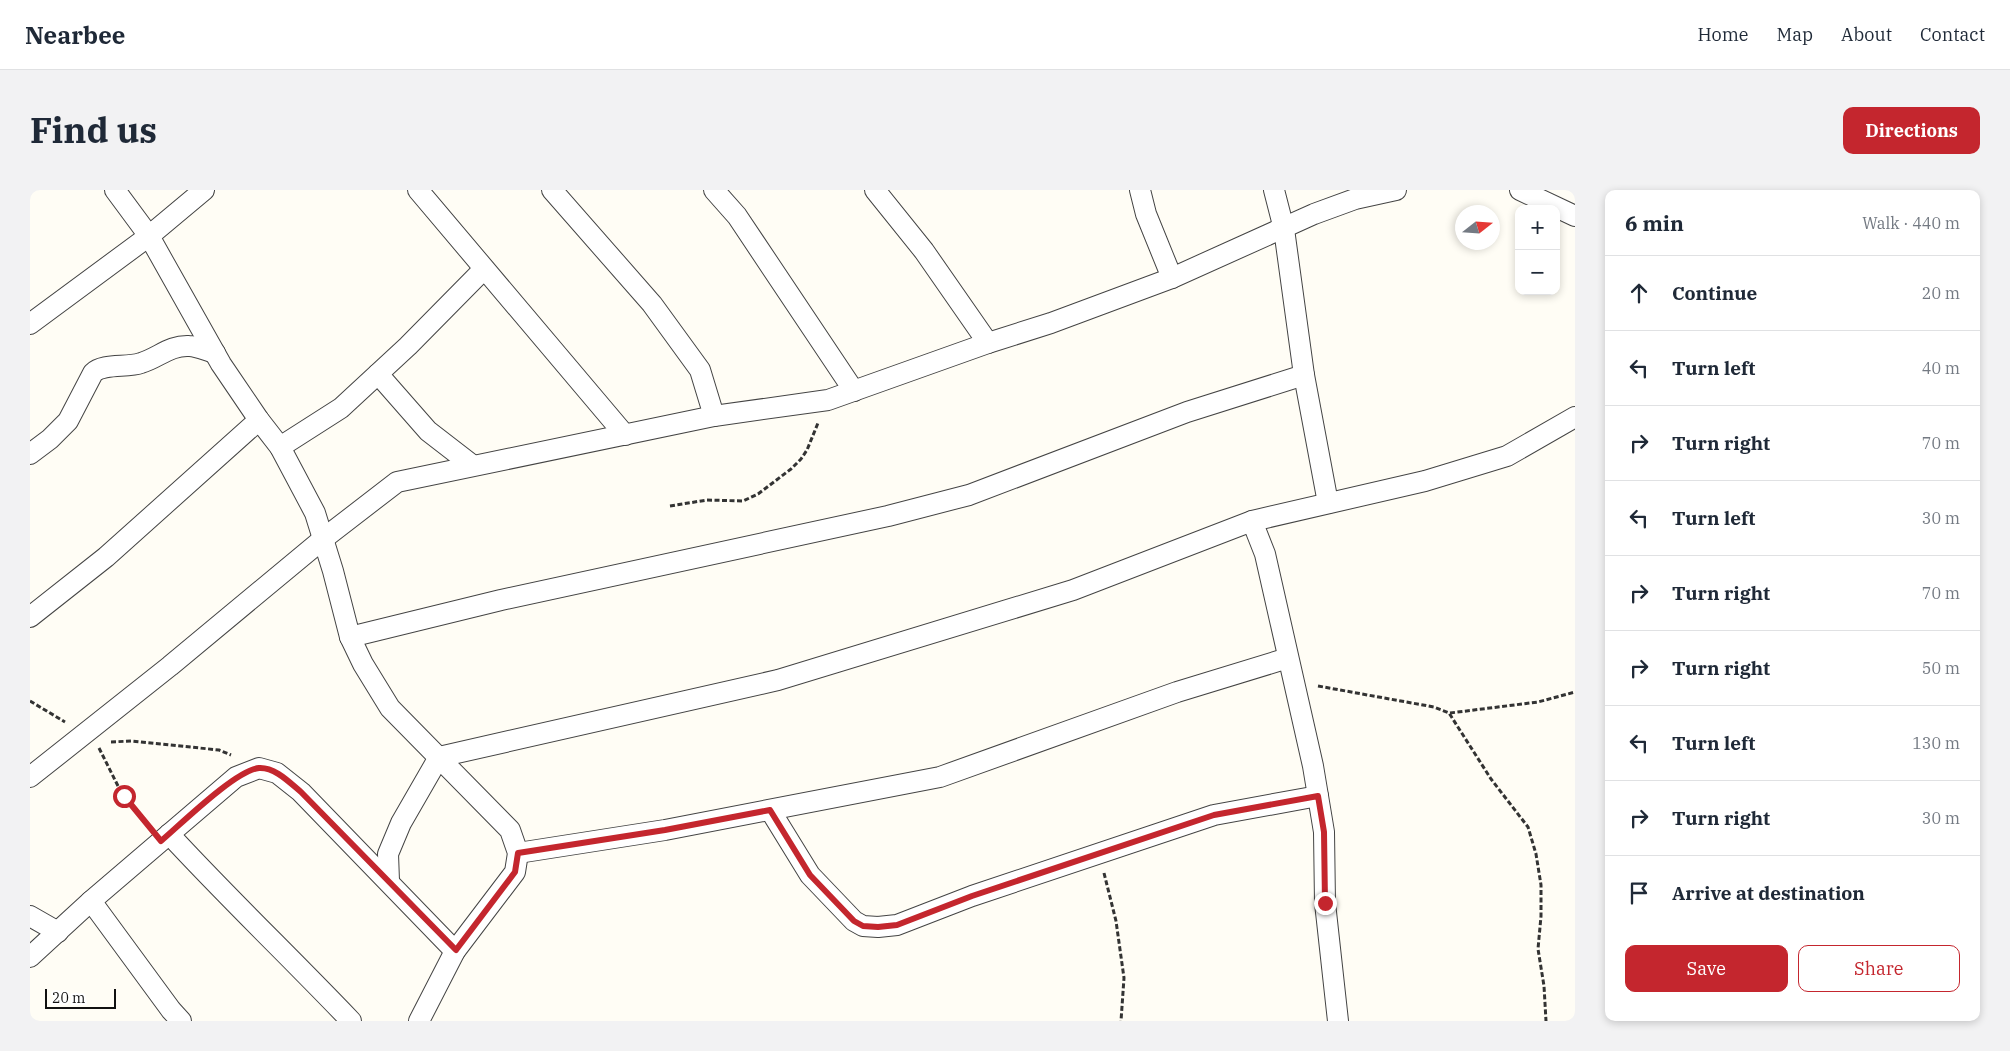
<!DOCTYPE html>
<html lang="en">
<head>
<meta charset="utf-8">
<style>
	:root { --surface:#fff; --page:#f2f2f3; --text:#1f2937; --muted:#747a83; --line:#e0e1e3; --accent:#c4262e }
	body { margin:0; font-family:"IBM Plex Serif",serif; background:var(--page); color:var(--text) }
	.controls { position:absolute; right:15px; top:15px; display:grid; overflow:hidden; border-radius:10px; box-shadow:0 2px 8px #0003 }
	.controls button { width:45px; height:45px; display:grid; place-items:center; padding:0; border:0; border-bottom:1px solid var(--line); background:var(--surface); color:var(--text); font:25px sans-serif }
	.compass { position:absolute; left:1425px; top:15px; width:45px; height:45px; border-radius:50%; background:var(--surface); box-shadow:0 2px 8px #0003; rotate:73deg }
	.scale { position:absolute; left:15px; bottom:12px; width:71px; box-sizing:border-box; padding-left:5px; border:2px solid #111; border-top:0; font-size:14px; line-height:18px; white-space:nowrap; color:#111; -webkit-text-stroke:4px #fff; paint-order:stroke }
	.stop { position:absolute; width:15px; height:15px; margin:-11px; border:4px solid #c4262e; border-radius:50%; background:#fff }
	.stop.end { background:#c4262e; border-color:#fff; box-shadow:0 1px 5px #0008 }
	.list { margin:0; padding:0; list-style:none }
	h2 { display:flex; justify-content:space-between; align-items:center; height:65px; margin:0; padding:0 20px; font-size:21px }
	h2 small { font-size:16px; font-weight:400; color:var(--muted) }
	.list li { display:grid; grid-template-columns:32px 1fr auto; gap:15px; align-items:center; box-sizing:border-box; height:75px; padding:0 20px; border-top:1px solid var(--line) }
	.list b { display:block; font-size:19px; white-space:nowrap }
	.list em { font-size:16px; font-style:normal; color:var(--muted) }
	.actions { display:flex; gap:10px; padding:15px 20px }
	.actions a { flex:1; padding:11px 0; border:1px solid var(--accent); border-radius:10px; text-align:center; font-size:18px; color:var(--accent) }
	.actions .main { background:var(--accent); color:#fff }
	.icon { flex:none; width:28px; height:28px; fill:none; stroke:currentColor; stroke-width:2; stroke-linecap:round; stroke-linejoin:round }
	.map { position:relative; flex:none; width:1545px; height:831px; overflow:hidden; border-radius:10px }
	header { display:flex; align-items:center; gap:30px; box-sizing:border-box; height:70px; padding:0 25px; background:var(--surface); border-bottom:1px solid var(--line) }
	header strong { font-size:24px }
	nav { display:flex; gap:28px; margin-inline-start:auto; font-size:18px }
	.intro { display:flex; align-items:center; justify-content:space-between; box-sizing:border-box; height:120px; padding:0 30px }
	h1 { margin:0; font-size:35px }
	.button { padding:12px 22px; border-radius:10px; background:var(--accent); color:#fff; font-size:18px; font-weight:700 }
	main { display:flex; gap:30px; padding:0 30px }
	aside { flex:1; background:var(--surface); border-radius:10px; box-shadow:0 2px 8px #0003 }
	.map>svg:first-child { display:block }
	.lines { fill:none; stroke-linecap:round; stroke-linejoin:round }
	.street-casing { stroke:#444; stroke-width:22 }
	.path { stroke:#333; stroke-width:3; stroke-dasharray:5 2.5; stroke-linecap:butt }
	.street { stroke:#fff; stroke-width:20 }
	.route { stroke:#c4262e; stroke-width:6 }
</style>
</head>
<body>
<header>
<strong>Nearbee</strong>
<nav><a>Home</a><a>Map</a><a>About</a><a>Contact</a></nav>
</header>
<div class="intro"><h1>Find us</h1><a class="button">Directions</a></div>
<main>
<div class="map">
<svg width="1545" height="831" viewBox="0 0 1545 831">
	<rect width="100%" height="100%" fill="#fffdf5"/>
	<g class="lines">
		<defs>
			<g id="street">
				<polyline points="85,0 119,46 191,174 229,230 250,257 285,323 303,381 320,447 333,474 360,518 480,640 488,663 485,682 425,761 389,831"/>
				<polyline points="388,0 595,245"/>
				<polyline points="522,0 622,114 670,180 684,226"/>
				<polyline points="684,0 707,26 824,201"/>
				<polyline points="845,0 894,61 958,153"/>
				<polyline points="1110,0 1116,24 1142,88"/>
				<polyline points="1244,0 1254,39 1274,185 1298,313"/>
				<polyline points="1490,0 1545,26"/>
				<polyline points="0,134 119,46 174,0"/>
				<polyline points="348,184 398,241 442,275"/>
				<polyline points="250,257 311,218 378,156 454,79"/>
				<path d="M 0,264 L 20,249 L 38,231 L 63,183 C 73,173 97,178 111,173 C 128,168 140,155 159,156 C 167,156 177,161 185,163"/>
				<polyline points="1222,331 1235,364 1283,576 1294,642 1295,713 1308,831"/>
				<polyline points="0,427 76,367 229,230"/>
				<polyline points="320,447 471,410 858,326 939,305 1157,222 1274,185"/>
				<polyline points="0,587 140,476 293,349 367,292 684,226 798,210 958,153 1021,133 1142,88 1284,24 1325,9 1366,0"/>
				<polyline points="740,620 780,685 824,731 833,736 848,737 867,735 942,706 1184,625 1288,606"/>
				<path d="M 139,644 C 198,708 261,768 321,831"/>
				<polyline points="488,663 635,640 910,587 1147,502 1258,468"/>
				<polyline points="359,691 358,664 371,633 409,567 748,490 1043,400 1222,331 1395,291 1477,266 1545,227"/>
				<polyline points="61,711 141,820 151,831"/>
				<polyline points="0,726 28,742"/>
				<polyline points="0,767 61,711 206,587 229,578 247,583 271,602 425,761"/>
			</g>
		</defs>
		<!-- street casing -->
		<use href="#street" class="street-casing"/>
		<!-- path -->
		<g class="path">
			<polyline points="640,316 677,310 713,311 728,304 761,279 771,269 777,260 788,233"/>
			<polyline points="1288,496 1404,517 1419,523 1461,589 1498,637 1506,664 1511,695 1511,726 1508,759 1514,796 1516,831"/>
			<polyline points="0,511 35,532"/>
			<polyline points="1420,523 1508,512 1545,502"/>
			<polyline points="81,552 101,551 189,560 201,565"/>
			<polyline points="69,558 93,606 118,635"/>
			<polyline points="1074,683 1086,731 1094,788 1091,831"/>
		</g>
		<!-- street -->
		<use href="#street" class="street"/>
	</g>
	<g class="lines">
		<!-- route -->
		<path class="route" d="M 94,606 L 131,651 C 151,634 206,580 229,578 C 245,577 260,593 271,602 L 426,760 L 485,682 L 488,663 L 635,640 L 740,620 L 780,685 L 824,731 L 833,736 L 848,737 L 867,735 L 942,706 L 1184,625 L 1288,606 L 1294,642 L 1295,713"/>
	</g>
</svg>
<div class="controls">
<button>+</button>
<button>−</button>
</div>
<svg class="compass" viewBox="-18 -18 36 36"><path d="M0-13l5 13h-10z" fill="#e53935"/><path d="M0 13l5-13h-10z" fill="#747a83"/></svg>
<div class="scale">20 m</div>
<div class="stop" style="left:94px;top:606px"></div>
<div class="stop end" style="left:1295px;top:713px"></div>
</div>
<aside>
<h2>6 min<small>Walk · 440 m</small></h2>
<ul class="list">
<li><svg class="icon" aria-label="ahead" viewBox="0 0 24 24"><path d="M12 20V5M6 11l6-6 6 6"/></svg><div><b>Continue</b></div><em>20 m</em></li>
<li><svg class="icon" aria-label="left" viewBox="0 0 24 24"><path d="M17 20v-9H6M10 6l-5 5 5 5"/></svg><div><b>Turn left</b></div><em>40 m</em></li>
<li><svg class="icon" aria-label="right" viewBox="0 0 24 24"><path d="M7 20v-9h11M14 6l5 5-5 5"/></svg><div><b>Turn right</b></div><em>70 m</em></li>
<li><svg class="icon" aria-label="left" viewBox="0 0 24 24"><path d="M17 20v-9H6M10 6l-5 5 5 5"/></svg><div><b>Turn left</b></div><em>30 m</em></li>
<li><svg class="icon" aria-label="right" viewBox="0 0 24 24"><path d="M7 20v-9h11M14 6l5 5-5 5"/></svg><div><b>Turn right</b></div><em>70 m</em></li>
<li><svg class="icon" aria-label="right" viewBox="0 0 24 24"><path d="M7 20v-9h11M14 6l5 5-5 5"/></svg><div><b>Turn right</b></div><em>50 m</em></li>
<li><svg class="icon" aria-label="left" viewBox="0 0 24 24"><path d="M17 20v-9H6M10 6l-5 5 5 5"/></svg><div><b>Turn left</b></div><em>130 m</em></li>
<li><svg class="icon" aria-label="right" viewBox="0 0 24 24"><path d="M7 20v-9h11M14 6l5 5-5 5"/></svg><div><b>Turn right</b></div><em>30 m</em></li>
<li><svg class="icon" aria-label="arrive" viewBox="0 0 24 24"><path d="M6 21V4h12l-3 4 3 4H6"/></svg><div><b>Arrive at destination</b></div></li>
</ul>
<div class="actions"><a class="main">Save</a><a>Share</a></div>
</aside>
</main>
</body>
</html>
